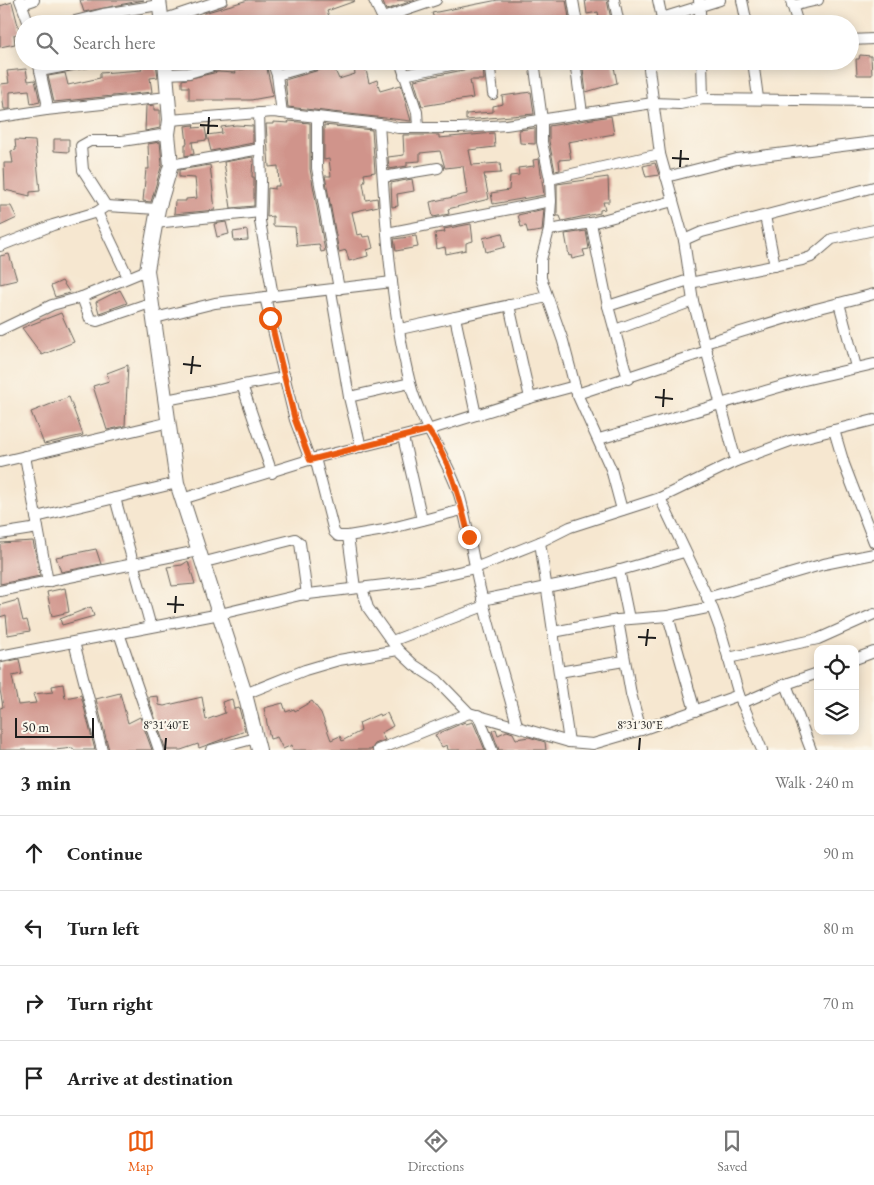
<!DOCTYPE html>
<html lang="en">
<head>
<meta charset="utf-8">
<style>
	:root { --surface:#fff; --page:#f6f6f6; --text:#222; --muted:#767676; --line:#e0e0e0; --accent:#ea580c }
	body { margin:0; font-family:"EB Garamond",serif; background:var(--page); color:var(--text) }
	.controls { position:absolute; right:15px; bottom:15px; display:grid; overflow:hidden; border-radius:10px; box-shadow:0 2px 12px #0003 }
	.controls button { width:45px; height:45px; display:grid; place-items:center; padding:0; border:0; border-bottom:1px solid var(--line); background:var(--surface); color:var(--text); font:25px sans-serif }
	.scale { position:absolute; left:15px; bottom:12px; width:79px; box-sizing:border-box; padding-left:5px; border:2px solid #1c1c1c; border-top:0; font-size:14px; line-height:18px; white-space:nowrap; color:#1c1c1c; -webkit-text-stroke:4px #fbf7ec; paint-order:stroke }
	.stop { position:absolute; width:15px; height:15px; margin:-11px; border:4px solid #ea580c; border-radius:50%; background:#fff }
	.stop.end { background:#ea580c; border-color:#fff; box-shadow:0 1px 5px #0008 }
	.list { margin:0; padding:0; list-style:none }
	h2 { display:flex; justify-content:space-between; align-items:center; height:65px; margin:0; padding:0 20px; font-size:21px }
	h2 small { font-size:16px; font-weight:400; color:var(--muted) }
	.list li { display:grid; grid-template-columns:32px 1fr auto; gap:15px; align-items:center; box-sizing:border-box; height:75px; padding:0 20px; border-top:1px solid var(--line) }
	.list b { display:block; font-size:19px; white-space:nowrap }
	.list em { font-size:16px; font-style:normal; color:var(--muted) }
	.icon { flex:none; width:28px; height:28px; fill:none; stroke:currentColor; stroke-width:2; stroke-linecap:round; stroke-linejoin:round }
	.map { position:relative; flex:none; width:874px; height:750px; overflow:hidden }
	.search { position:absolute; background:var(--surface); box-shadow:0 2px 12px #0003; left:15px; right:15px; top:15px; height:55px; display:flex; align-items:center; gap:12px; box-sizing:border-box; padding:0 18px; border-radius:28px; color:var(--muted); font-size:19px }
	.sheet { height:365px; background:var(--surface) }
	nav { display:flex; justify-content:space-around; align-items:center; box-sizing:border-box; height:70px; border-top:1px solid var(--line); background:var(--surface); font-size:14px; color:var(--muted) }
	nav a { display:grid; justify-items:center; gap:2px }
	nav .on { color:var(--accent) }
	.map>svg:first-child { display:block }
	.building { fill:#d0948b }
	.lines { fill:none; stroke-linecap:round; stroke-linejoin:round }
	.street-casing { stroke:#68635b; stroke-width:12 }
	.secondary-casing { stroke:#68635b; stroke-width:16 }
	.street { stroke:#fff; stroke-width:10 }
	.secondary { stroke:#fff; stroke-width:14 }
	.route { stroke:#ea580c; stroke-width:6 }
	.ticks { fill:none; stroke:#1c1c1c; stroke-width:2 }
	.ticks-label { font-size:12px; text-anchor:middle; fill:#1c1c1c; stroke:#fbf7ec; stroke-width:4; stroke-linejoin:round; paint-order:stroke }
</style>
</head>
<body>
<div class="map">
<svg width="874" height="750" viewBox="0 0 874 750">
	<rect width="100%" height="100%" fill="#fbf7ec"/>
	<filter id="ink" filterUnits="userSpaceOnUse"><feTurbulence type="fractalNoise" baseFrequency=".02" numOctaves="2"/><feDisplacementMap in="SourceGraphic" scale="10" xChannelSelector="R" yChannelSelector="G"/><feConvolveMatrix kernelMatrix="1 2 1 2 8 2 1 2 1" color-interpolation-filters="sRGB"/></filter>
	<filter id="wash" filterUnits="userSpaceOnUse"><feTurbulence type="fractalNoise" baseFrequency=".0096" numOctaves="4" result="noise"/><feDisplacementMap in="SourceGraphic" scale="20" xChannelSelector="R" yChannelSelector="G"/><feGaussianBlur stdDeviation="1.12" result="paint"/><feColorMatrix in="noise" values="0 0 0 0 0 0 0 0 0 0 0 0 0 0 0 0 0 1.4 0 .05"/><feComposite in="paint" operator="in"/></filter>
	<g filter="url(#wash)">
		<rect width="100%" height="100%" fill="#f6e7d0"/>
		<g id="blocks">
			<!-- building -->
			<g class="building">
				<polygon points="80,0 144,0 84,12"/>
				<polygon points="248,0 354,0 355,1 327,11 332,24 207,24 204,13"/>
				<polygon points="382,0 415,0 386,10"/>
				<polygon points="498,0 566,0 569,18 555,21 555,17 515,24 436,24 432,13"/>
				<polygon points="585,0 607,0 612,24 600,24 598,12 587,14"/>
				<polygon points="12,2 20,33 14,35 15,44 0,47 0,6"/>
				<polygon points="860,55 871,56 872,75 857,75 856,59 859,59"/>
				<polygon points="353,61 364,61 369,83 377,80 380,91 401,85 411,121 288,107 285,80 333,66 339,79 355,74"/>
				<polygon points="582,61 613,61 617,83 586,92"/>
				<polygon points="156,63 158,77 150,78 152,92 54,102 48,76 65,73 68,85 100,78 100,73 142,70 141,65"/>
				<polygon points="266,64 273,96 251,100 189,100 189,87 182,87 182,80 218,72 236,73 235,71"/>
				<polygon points="483,66 484,80 470,80 473,98 422,106 414,80"/>
				<polygon points="26,69 28,81 35,80 40,102 31,104 29,90 10,92 10,109 4,109 1,84 9,83 7,71"/>
				<polygon points="531,92 534,114 466,120 466,114 493,112 493,106 503,104 502,96"/>
				<polygon points="154,105 154,110 160,110 160,128 145,131 146,106"/>
				<polygon points="611,116 614,134 568,142 571,159 559,160 560,170 555,171 549,141 549,126"/>
				<polygon points="288,121 310,123 310,169 325,251 321,252 319,244 297,246 295,227 273,226 273,216 267,217 268,188 275,189 275,186 279,186 278,166 269,167 266,124 273,124 273,122 289,123"/>
				<polygon points="194,125 193,128 205,127 207,140 192,142 194,154 185,156 185,144 187,144 185,126"/>
				<polygon points="236,125 253,126 253,143 211,151 207,135 222,133 221,127"/>
				<polygon points="324,125 372,130 375,172 364,174 365,180 363,183 366,200 377,198 378,206 352,212 357,235 362,234 363,237 370,236 373,248 367,250 368,256 349,261 346,250 339,252 325,176 331,176 329,159 324,160"/>
				<polygon points="535,128 535,144 520,143 519,130"/>
				<polygon points="494,133 495,147 469,150 472,165 500,163 501,173 484,174 489,199 448,209 449,214 433,217 430,202 467,194 463,166 445,168 440,151 420,153 420,161 407,162 407,166 389,169 388,157 404,155 403,135 439,135 439,138"/>
				<polygon points="54,139 69,139 69,152 54,151"/>
				<polygon points="15,140 35,141 40,191 30,192 30,196 5,190 4,163 13,163 11,151 16,150"/>
				<polygon points="160,142 162,164 151,202 143,201 146,169 149,169 148,144"/>
				<polygon points="253,157 252,177 254,177 254,206 231,208 224,162"/>
				<polygon points="539,159 544,195 493,204 491,193 509,190 510,176 519,175 518,168 534,166 533,160"/>
				<polygon points="655,163 659,175 646,177 643,166"/>
				<polygon points="210,165 215,210 174,214 175,201 186,201 186,199 197,198 195,178 179,177 179,170"/>
				<polygon points="608,177 609,202 603,202 605,209 600,210 600,213 562,221 560,216 557,216 557,184"/>
				<polygon points="412,179 414,191 397,194 398,206 392,207 391,183"/>
				<polygon points="0,206 11,206 17,218 0,226"/>
				<polygon points="544,209 542,231 528,233 526,226 521,227 518,215"/>
				<polygon points="226,222 229,234 217,237 214,224"/>
				<polygon points="471,224 473,241 466,243 466,250 446,254 445,247 437,249 435,233 445,232 444,229"/>
				<polygon points="247,230 248,240 234,241 233,232"/>
				<polygon points="586,231 589,249 583,250 585,256 572,259 571,255 569,256 565,234"/>
				<polygon points="502,233 505,247 486,252 483,238"/>
				<polygon points="416,236 418,247 396,251 394,239"/>
				<polygon points="9,254 17,280 0,284 0,256"/>
				<polygon points="62,281 70,293 55,297 51,286"/>
				<polygon points="120,290 127,303 99,313 96,302"/>
				<polygon points="61,313 74,342 42,355 22,328"/>
				<polygon points="128,365 125,426 107,430 93,386 109,381 107,373"/>
				<polygon points="69,397 83,435 44,444 31,412"/>
				<polygon points="33,541 40,576 0,584 0,543"/>
				<polygon points="96,549 101,564 61,572 56,557"/>
				<polygon points="188,561 195,584 172,586 167,567 182,565"/>
				<polygon points="65,588 69,612 52,616 47,592"/>
				<polygon points="18,600 23,621 27,620 30,631 8,635 6,615 0,617 0,605"/>
				<polygon points="91,607 94,616 62,625 60,619"/>
				<polygon points="19,659 22,674 12,676 18,705 36,703 33,694 53,692 52,686 63,684 65,698 81,695 95,750 74,750 73,748 55,750 0,750 0,708 3,707 0,690 0,663"/>
				<polygon points="120,693 128,723 140,717 152,750 109,750 96,699"/>
				<polygon points="158,696 159,705 164,706 202,697 206,720 225,713 222,702 232,699 234,709 239,708 245,731 199,748 198,744 181,750 166,750 149,700 149,697"/>
				<polygon points="312,701 321,713 331,740 340,736 342,741 357,733 361,731 359,723 379,714 380,716 387,713 393,726 381,733 385,740 375,744 371,750 293,750 292,745 283,749 277,737 270,739 264,708 283,703 286,712 294,709 295,711"/>
				<polygon points="465,722 466,724 473,722 485,750 448,750 447,745 442,747 435,735"/>
				<polygon points="496,729 498,735 507,731 513,733 516,739 529,737 545,742 546,750 499,750 492,731"/>
			</g>
		</g>
	</g>
	<g filter="url(#ink)">
		<use href="#blocks" fill-opacity="0" stroke="#68635b" stroke-width="1"/>
		<g class="lines">
			<defs>
				<g id="street">
					<polyline points="20,0 29,24"/>
					<polyline points="374,0 385,23"/>
					<polyline points="573,0 577,24"/>
					<polyline points="614,0 619,24"/>
					<polyline points="658,0 662,18"/>
					<polyline points="699,0 701,24"/>
					<polyline points="742,0 747,24"/>
					<polyline points="791,1 798,24"/>
					<polyline points="22,4 34,0"/>
					<polyline points="792,6 818,0"/>
					<polyline points="383,18 436,0"/>
					<polyline points="162,20 222,0"/>
					<polyline points="63,24 103,14 159,5"/>
					<polyline points="656,24 662,18 720,0"/>
					<polyline points="850,40 874,39"/>
					<polyline points="38,61 47,102 46,110"/>
					<polyline points="272,61 277,75 282,113"/>
					<polyline points="400,61 417,112 418,127"/>
					<polyline points="489,61 493,94"/>
					<polyline points="534,61 542,120 542,142 550,179 551,201 549,230 541,260 541,278 563,341 577,394 611,469 622,510"/>
					<polyline points="575,61 582,113"/>
					<polyline points="648,61 660,154 684,240 693,301 736,461"/>
					<polyline points="702,61 703,99"/>
					<polyline points="753,61 758,98"/>
					<polyline points="40,71 94,61"/>
					<polyline points="166,74 189,73 230,61"/>
					<polyline points="277,75 327,61"/>
					<polyline points="404,75 470,61"/>
					<polyline points="259,113 261,181 260,221 273,296"/>
					<polyline points="0,117 46,110 168,97"/>
					<polyline points="317,118 317,168 339,289"/>
					<polyline points="170,120 273,112 379,124 398,128 461,128 506,125 653,103 680,104 703,99 874,101"/>
					<path d="M 379,124 C 385,210 389,299 410,383 C 420,423 446,455 459,494 C 469,527 473,563 482,597 C 492,640 506,682 517,725"/>
					<polyline points="171,165 260,149"/>
					<polyline points="383,177 438,168"/>
					<polyline points="666,177 737,159 874,142"/>
					<polyline points="550,179 660,154"/>
					<polyline points="106,206 83,170 81,146 90,141 122,141 168,134"/>
					<polyline points="97,212 128,277"/>
					<polyline points="765,216 775,266"/>
					<polyline points="155,223 260,212"/>
					<polyline points="591,223 608,306 628,379"/>
					<polyline points="549,230 591,223 673,201"/>
					<polyline points="387,233 551,201"/>
					<polyline points="684,240 702,232 874,187"/>
					<polyline points="0,246 53,225 97,212 106,206 158,209"/>
					<polyline points="690,283 802,260 811,257 832,239 874,230"/>
					<polyline points="331,291 349,397 361,447"/>
					<polyline points="82,297 90,319 97,321 153,302"/>
					<polyline points="265,297 295,420 310,460"/>
					<polyline points="839,303 856,367"/>
					<polyline points="509,305 530,398"/>
					<polyline points="608,306 689,280"/>
					<polyline points="455,317 476,415"/>
					<polyline points="155,318 215,303 392,282"/>
					<polyline points="400,329 547,297"/>
					<polyline points="0,330 52,305 82,297 147,270"/>
					<polyline points="615,330 693,301"/>
					<polyline points="705,343 816,309 874,294"/>
					<polyline points="242,385 272,473"/>
					<polyline points="577,394 707,351"/>
					<polyline points="349,397 410,383"/>
					<polyline points="166,400 285,377"/>
					<polyline points="834,430 844,464 874,542"/>
					<polyline points="403,437 422,520"/>
					<polyline points="599,439 800,381 874,364"/>
					<polyline points="25,456 36,517 177,483"/>
					<polyline points="315,458 334,532 338,536 348,536"/>
					<polyline points="0,462 170,422"/>
					<polyline points="115,498 151,627"/>
					<polyline points="660,498 712,607 720,629 739,695 762,750"/>
					<polyline points="182,499 315,458 428,430 530,398 575,386"/>
					<polyline points="36,517 48,582"/>
					<polyline points="0,534 38,528"/>
					<polyline points="540,542 569,742"/>
					<polyline points="201,563 295,539 300,543 307,595"/>
					<polyline points="619,570 629,619"/>
					<polyline points="355,588 348,536 384,530 462,510"/>
					<polyline points="362,588 368,608 398,650 414,665 437,680 469,713 569,742 593,744 641,730 739,695"/>
					<polyline points="0,591 198,551"/>
					<polyline points="707,598 824,564 874,554"/>
					<polyline points="482,600 596,577 684,552"/>
					<polyline points="618,620 631,694 641,730"/>
					<polyline points="553,632 618,620 668,616"/>
					<polyline points="119,633 159,750"/>
					<polyline points="392,641 484,606"/>
					<polyline points="74,642 102,750"/>
					<polyline points="0,656 220,614 300,595 418,581 475,568 540,542 570,527 660,498 736,461 790,441 874,420"/>
					<polyline points="728,658 818,639 874,614"/>
					<polyline points="855,659 874,652"/>
					<polyline points="559,672 624,661"/>
					<polyline points="786,684 811,750"/>
					<polyline points="245,694 305,670 339,660 398,650"/>
					<polyline points="742,703 786,684 818,673"/>
					<polyline points="695,711 668,616 712,607"/>
					<polyline points="478,715 492,750"/>
					<polyline points="211,750 256,738"/>
					<polyline points="378,750 469,713"/>
				</g>
				<g id="secondary">
					<polyline points="159,0 162,24"/>
					<polyline points="165,61 170,120 168,134 171,165 158,209 147,270 177,483 245,694 259,750"/>
				</g>
			</defs>
			<!-- street casing -->
			<use href="#street" class="street-casing"/>
			<!-- secondary casing -->
			<use href="#secondary" class="secondary-casing"/>
			<!-- street -->
			<use href="#street" class="street"/>
			<!-- secondary -->
			<use href="#secondary" class="secondary"/>
		</g>
	</g>
	<g class="lines" filter="url(#ink)">
		<!-- route -->
		<path class="route" d="M 270,318 L 295,420 L 310,460 L 428,430 C 451,461 460,500 469,537"/>
	</g>
	<!-- ticks -->
	<path class="ticks" d="M 200,125 L 218,126M 208,134 L 209,117M 672,158 L 689,159M 680,167 L 681,150M 183,364 L 201,366M 191,374 L 193,356M 655,397 L 673,399M 663,407 L 664,389M 167,604 L 184,605M 175,613 L 176,596M 638,637 L 656,638M 646,646 L 648,629M 165,750 L 166,738M 639,750 L 640,738"/>
	<g class="ticks-label">
		<text x="166" y="729">8°31'40"E</text>
		<text x="640" y="729">8°31'30"E</text>
	</g>
</svg>
<div class="controls">
<button><svg class="icon" aria-label="locate" viewBox="0 0 24 24"><circle cx="12" cy="12" r="6"/><path d="M12 2v4M12 18v4M2 12h4M18 12h4"/></svg></button>
<button><svg class="icon" aria-label="layers" viewBox="0 0 24 24"><path d="M12 4l9 5-9 5-9-5zM3 14l9 5 9-5"/></svg></button>
</div>
<div class="scale">50 m</div>
<div class="stop" style="left:270px;top:318px"></div>
<div class="stop end" style="left:469px;top:537px"></div>
<div class="search"><svg class="icon" aria-label="search" viewBox="0 0 24 24"><circle cx="10" cy="10" r="6"/><path d="M15 15l6 6"/></svg>Search here</div>
</div>
<section class="sheet">
<h2>3 min<small>Walk · 240 m</small></h2>
<ul class="list">
<li><svg class="icon" aria-label="ahead" viewBox="0 0 24 24"><path d="M12 20V5M6 11l6-6 6 6"/></svg><div><b>Continue</b></div><em>90 m</em></li>
<li><svg class="icon" aria-label="left" viewBox="0 0 24 24"><path d="M17 20v-9H6M10 6l-5 5 5 5"/></svg><div><b>Turn left</b></div><em>80 m</em></li>
<li><svg class="icon" aria-label="right" viewBox="0 0 24 24"><path d="M7 20v-9h11M14 6l5 5-5 5"/></svg><div><b>Turn right</b></div><em>70 m</em></li>
<li><svg class="icon" aria-label="arrive" viewBox="0 0 24 24"><path d="M6 21V4h12l-3 4 3 4H6"/></svg><div><b>Arrive at destination</b></div></li>
</ul>
</section>
<nav>
<a class="on"><svg class="icon" aria-label="map" viewBox="0 0 24 24"><path d="M3 6l6-2 6 2 6-2v14l-6 2-6-2-6 2zM9 4v14M15 6v14"/></svg>Map</a>
<a><svg class="icon" aria-label="directions" viewBox="0 0 24 24"><path d="M12 3l9 9-9 9-9-9zM9 14v-3h6M13 9l2 2-2 2"/></svg>Directions</a>
<a><svg class="icon" aria-label="saved" viewBox="0 0 24 24"><path d="M7 4h10v16l-5-4-5 4z"/></svg>Saved</a>
</nav>
</body>
</html>
